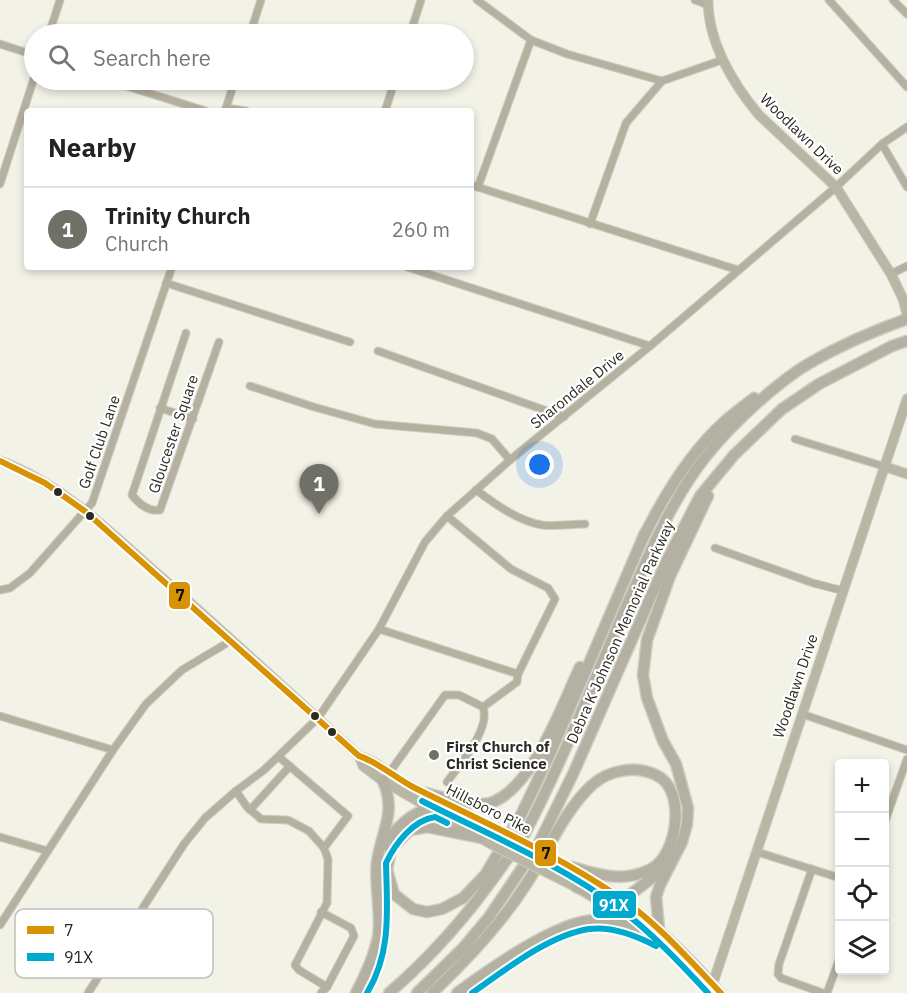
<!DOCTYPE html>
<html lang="en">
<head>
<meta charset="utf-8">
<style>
	:root { --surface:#fff; --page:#f6f6f6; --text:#222; --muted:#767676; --line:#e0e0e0; --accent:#717067 }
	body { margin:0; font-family:"IBM Plex Sans",sans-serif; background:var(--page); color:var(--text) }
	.controls { position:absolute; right:18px; bottom:18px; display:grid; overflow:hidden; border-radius:6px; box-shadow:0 3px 9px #0003 }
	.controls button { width:54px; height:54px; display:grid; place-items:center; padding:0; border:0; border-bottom:2px solid var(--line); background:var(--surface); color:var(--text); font:30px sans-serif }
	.you { position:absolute; left:540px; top:465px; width:21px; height:21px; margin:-15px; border:4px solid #fff; border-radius:50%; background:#1a73e8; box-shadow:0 0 0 9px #1a73e833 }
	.badge { display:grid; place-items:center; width:39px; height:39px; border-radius:50%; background:var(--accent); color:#fff; font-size:20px; font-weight:700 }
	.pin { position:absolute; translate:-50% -50px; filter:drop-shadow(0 2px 3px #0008) }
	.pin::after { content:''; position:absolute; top:32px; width:21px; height:18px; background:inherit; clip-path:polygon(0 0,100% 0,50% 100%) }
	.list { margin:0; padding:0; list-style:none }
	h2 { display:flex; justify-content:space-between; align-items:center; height:78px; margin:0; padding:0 24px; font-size:26px }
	h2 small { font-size:20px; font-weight:400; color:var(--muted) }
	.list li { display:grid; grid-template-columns:39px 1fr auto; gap:18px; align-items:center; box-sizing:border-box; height:84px; padding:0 24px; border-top:2px solid var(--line) }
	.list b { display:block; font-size:22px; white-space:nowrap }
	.list p { margin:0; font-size:20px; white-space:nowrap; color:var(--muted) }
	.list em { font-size:20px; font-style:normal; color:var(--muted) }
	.icon { flex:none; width:33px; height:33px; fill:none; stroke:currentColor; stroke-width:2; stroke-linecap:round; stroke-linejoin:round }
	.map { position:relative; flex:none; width:907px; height:993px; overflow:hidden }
	.search { position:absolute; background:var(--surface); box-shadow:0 3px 9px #0003; left:24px; top:24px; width:450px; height:66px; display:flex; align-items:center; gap:15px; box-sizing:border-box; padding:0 21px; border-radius:33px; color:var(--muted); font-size:22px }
	.panel { position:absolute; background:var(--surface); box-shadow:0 3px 9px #0003; left:24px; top:108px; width:450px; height:162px; border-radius:6px }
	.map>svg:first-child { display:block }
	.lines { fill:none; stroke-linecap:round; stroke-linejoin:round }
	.minor-casing { stroke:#cecdc4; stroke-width:9 }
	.major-casing { stroke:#cecdc4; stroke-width:11 }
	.highway-casing { stroke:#cecdc4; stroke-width:13 }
	.minor { stroke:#b5b1a0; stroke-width:7 }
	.major { stroke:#b8b6a4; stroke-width:9 }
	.highway { stroke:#b4b1a2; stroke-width:10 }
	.major-bridge-casing { stroke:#cecdc4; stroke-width:11; stroke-linecap:butt }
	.highway-bridge-casing { stroke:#cecdc4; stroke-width:13; stroke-linecap:butt }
	.major-bridge { stroke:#b8b6a4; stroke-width:9 }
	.highway-bridge { stroke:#b4b1a2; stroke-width:10 }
	.bus-1-casing { stroke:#fff; stroke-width:10 }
	.bus-2-casing { stroke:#fff; stroke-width:10 }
	.bus-1 { stroke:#d89305; stroke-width:6 }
	.bus-2 { stroke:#00a9ce; stroke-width:6 }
	.bus-dot { fill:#2b2a22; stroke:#fff; stroke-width:2 }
	.poi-dot { fill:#717067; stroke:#fff; stroke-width:2 }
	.labels { text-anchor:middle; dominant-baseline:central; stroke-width:4.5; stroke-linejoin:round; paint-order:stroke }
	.street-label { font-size:15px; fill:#2b2a22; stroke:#fff }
	.poi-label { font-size:15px; font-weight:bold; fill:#2b2a22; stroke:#fff; text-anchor:start }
	.key { fill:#fff; stroke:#bfbfbd; stroke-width:1.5 }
	.key-label { font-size:16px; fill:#2b2a22 }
	.line-badge { stroke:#fff; stroke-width:2 }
	.badge-label { font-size:16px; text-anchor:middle; font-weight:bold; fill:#fff }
	.pale-badge-label { font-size:16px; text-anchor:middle; font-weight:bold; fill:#111 }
</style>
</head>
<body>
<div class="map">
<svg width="907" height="993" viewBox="0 0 907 993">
	<rect width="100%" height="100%" fill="#f3f2e7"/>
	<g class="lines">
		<defs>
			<g id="minor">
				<polyline points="477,0 531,40 567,54 662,81 722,60"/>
				<polyline points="695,0 708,5"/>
				<polyline points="829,0 907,87"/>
				<polyline points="893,0 907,14"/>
				<polyline points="49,34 60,0"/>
				<polyline points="250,34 261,0"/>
				<polyline points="410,34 421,0"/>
				<polyline points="0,44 34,55"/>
				<polyline points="107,80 206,111"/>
				<polyline points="225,111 235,80"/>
				<polyline points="225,111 233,109 246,111"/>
				<polyline points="385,111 395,80"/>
				<polyline points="882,144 907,187"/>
				<polyline points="0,184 34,78"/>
				<polyline points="471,185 738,270"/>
				<polyline points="478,187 531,40"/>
				<polyline points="590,224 626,123 662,81"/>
				<polyline points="407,267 650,346"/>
				<polyline points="891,274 907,266"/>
				<polyline points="166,283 350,342"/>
				<path d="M 186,333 L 132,495 C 139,504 148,512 160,510 L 219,342"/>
				<polyline points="378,351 564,417"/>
				<polyline points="250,386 314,407 375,424 477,433 492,439 510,460"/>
				<polyline points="160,408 193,419"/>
				<polyline points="795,439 886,467"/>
				<path d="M 476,490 C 495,504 518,521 542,525 C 556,527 571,524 585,524"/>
				<polyline points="447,516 511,569 548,588 555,599 518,674 517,682 483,707"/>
				<polyline points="715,548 813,583 844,591"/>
				<polyline points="0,590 10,588 30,573 92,503 172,267"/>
				<polyline points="379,629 518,674"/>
				<polyline points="802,714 907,750"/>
				<polyline points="0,716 113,750"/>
				<polyline points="279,757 348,816 324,848"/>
				<path d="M 387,776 L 445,695 L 459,695 L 483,707 C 491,729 460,764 447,782"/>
				<polyline points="236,791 247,807 261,819 288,820 309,831 324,848 328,859 327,903 295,965 299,970 327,987"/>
				<polyline points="250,810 290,766"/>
				<polyline points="884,824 907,759"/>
				<polyline points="0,837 48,851"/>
				<polyline points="757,852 840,878"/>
				<polyline points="812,869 779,964 778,974 781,978 823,993"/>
				<polyline points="0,925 113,750 146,704 182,670 232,640"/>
				<polyline points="88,993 184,844 205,818 236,791 264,770 318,718 379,629 425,542 447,516 510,460 650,346 836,187 882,144 907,127"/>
				<polyline points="321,993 327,987 354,936 351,928 321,912"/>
				<polyline points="827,993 840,957"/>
			</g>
			<g id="major">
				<path d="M 708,0 C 708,42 733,84 759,115 L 836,187 L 891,274 L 903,299 L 907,314"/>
				<path d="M 0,461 C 63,484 113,535 162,578 C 229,637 294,697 359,756 C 375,760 389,774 403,782 C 435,799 467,814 499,830"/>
				<polyline points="886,467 907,474"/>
				<polyline points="359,756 363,766 380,779 491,844"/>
				<path d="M 555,860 C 620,889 675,940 721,993"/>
				<polyline points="548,873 576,887 644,928"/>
				<polyline points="713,983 907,399"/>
			</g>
			<g id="highway">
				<path d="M 642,540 C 663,497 689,453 725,421 C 734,413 744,406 754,398"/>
				<path d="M 426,793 C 440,797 476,807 490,803 C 532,790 562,705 580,667"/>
				<polyline points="481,838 427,827 410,830 391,849 387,870 394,894 413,909 427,912 442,909 463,898 485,875 522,813 550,754 645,533"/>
				<path d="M 385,845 C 396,827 421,801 444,811 L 495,837"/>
				<polyline points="576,887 613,900 623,900 665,868"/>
				<polyline points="659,929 656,897 660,885 682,842 687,824 688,808 676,764 663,741 647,698 643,675 647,640 670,576 708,496"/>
				<path d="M 356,993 C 365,976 374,956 378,937 C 382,915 374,886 377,862 C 381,832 397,813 383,781"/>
				<path d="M 389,993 C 431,957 466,917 498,872 C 506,860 516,848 524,835 C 567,753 599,666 637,582 C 656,538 677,492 707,455 C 731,425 775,384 808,364 C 839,346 873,331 907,319"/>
				<polyline points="417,993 463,948 489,917 539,843 573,774 666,562 700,496 734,455 782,409 819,384 892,346 907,341"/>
				<path d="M 432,993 C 467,960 501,924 527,883 C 548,851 564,811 592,785 C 609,770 635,765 656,775 C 687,789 678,855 651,869 C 625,883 598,875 572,867"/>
				<path d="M 457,993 C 487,971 559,919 597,920 C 615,921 634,928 651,933"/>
			</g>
		</defs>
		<!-- minor casing -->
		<use href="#minor" class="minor-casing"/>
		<!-- major casing -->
		<use href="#major" class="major-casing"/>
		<!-- highway casing -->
		<use href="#highway" class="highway-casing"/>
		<!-- minor -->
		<use href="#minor" class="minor"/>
		<!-- major -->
		<use href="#major" class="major"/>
		<!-- highway -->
		<use href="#highway" class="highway"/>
		<defs>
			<g id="major-bridge">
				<polyline points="499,830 555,860"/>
				<polyline points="491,844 548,873"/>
			</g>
			<polyline id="highway-bridge" points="495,837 509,841 520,841"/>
		</defs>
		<!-- major-bridge casing -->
		<use href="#major-bridge" class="major-bridge-casing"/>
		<!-- highway-bridge casing -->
		<use href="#highway-bridge" class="highway-bridge-casing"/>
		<!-- major-bridge -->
		<use href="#major-bridge" class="major-bridge"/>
		<!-- highway-bridge -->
		<use href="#highway-bridge" class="highway-bridge"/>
		<defs>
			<path id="bus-1" d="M 0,461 L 45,483 L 86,512 L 359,756 C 376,761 396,778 413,787 C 483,822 557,854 622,899 C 659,925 689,960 721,993"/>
			<g id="bus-2">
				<path d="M 422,801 C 487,834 560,864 619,908 C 652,933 680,963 708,993"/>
				<path d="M 367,993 C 392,952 387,909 386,863 C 395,844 413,820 435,817 L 447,823"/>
				<path d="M 472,993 C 505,970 549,935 589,929 C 611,926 637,936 656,946"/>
			</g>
		</defs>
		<!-- bus-1 casing -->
		<use href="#bus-1" class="bus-1-casing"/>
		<!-- bus-2 casing -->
		<use href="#bus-2" class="bus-2-casing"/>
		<!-- bus-1 -->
		<use href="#bus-1" class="bus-1"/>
		<!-- bus-2 -->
		<use href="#bus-2" class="bus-2"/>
	</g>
	<!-- markers -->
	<g class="bus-dot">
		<circle cx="58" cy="492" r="5"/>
		<circle cx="90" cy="516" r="5"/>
		<circle cx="315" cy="716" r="5"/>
		<circle cx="332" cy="732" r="5"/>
	</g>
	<circle class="poi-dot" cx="434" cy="755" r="6"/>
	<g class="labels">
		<!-- street labels -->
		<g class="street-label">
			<text transform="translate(802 134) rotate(44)">Woodlawn Drive</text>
			<text transform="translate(577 389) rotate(-39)">Sharondale Drive</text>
			<text transform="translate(173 434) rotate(-71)">Gloucester Square</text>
			<text transform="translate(99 442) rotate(-71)">Golf Club Lane</text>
			<text transform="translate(620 632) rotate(-66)">Debra K Johnson Memorial Parkway</text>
			<text transform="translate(795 686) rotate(-71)">Woodlawn Drive</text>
			<text transform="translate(489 809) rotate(27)">Hillsboro Pike</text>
		</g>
		<!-- poi labels -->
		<g class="poi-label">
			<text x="446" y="746">First Church of<tspan x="446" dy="17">Christ Science</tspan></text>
		</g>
	</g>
	<!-- legend -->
	<rect x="15" y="909" width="198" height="69" rx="9" class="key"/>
	<rect x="27" y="926" width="27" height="8" fill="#d89305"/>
	<rect x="27" y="953" width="27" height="8" fill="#00a9ce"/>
	<g class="key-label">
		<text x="64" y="936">7</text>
		<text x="64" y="963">91X</text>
	</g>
	<g class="line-badge">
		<rect x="168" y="581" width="23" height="29" rx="6" fill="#d89305"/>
		<rect x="534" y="839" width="23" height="28" rx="6" fill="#d89305"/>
		<rect x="592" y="890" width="45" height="29" rx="6" fill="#00a9ce"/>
	</g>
	<g class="badge-label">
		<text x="614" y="911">91X</text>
	</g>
	<g class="pale-badge-label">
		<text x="180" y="601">7</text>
		<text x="546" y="859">7</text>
	</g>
</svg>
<div class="controls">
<button>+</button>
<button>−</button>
<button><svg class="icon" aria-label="locate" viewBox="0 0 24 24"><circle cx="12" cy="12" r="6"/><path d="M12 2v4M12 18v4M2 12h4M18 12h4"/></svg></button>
<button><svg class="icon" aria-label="layers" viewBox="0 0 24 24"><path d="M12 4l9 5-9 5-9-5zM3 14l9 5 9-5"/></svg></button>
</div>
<div class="you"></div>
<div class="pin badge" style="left:319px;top:514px">1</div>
<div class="search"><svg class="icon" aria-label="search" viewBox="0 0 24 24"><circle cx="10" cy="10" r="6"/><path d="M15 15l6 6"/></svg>Search here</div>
<section class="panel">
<h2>Nearby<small></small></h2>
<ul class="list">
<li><span class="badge">1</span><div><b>Trinity Church</b><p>Church</p></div><em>260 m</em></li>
</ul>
</section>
</div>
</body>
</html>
